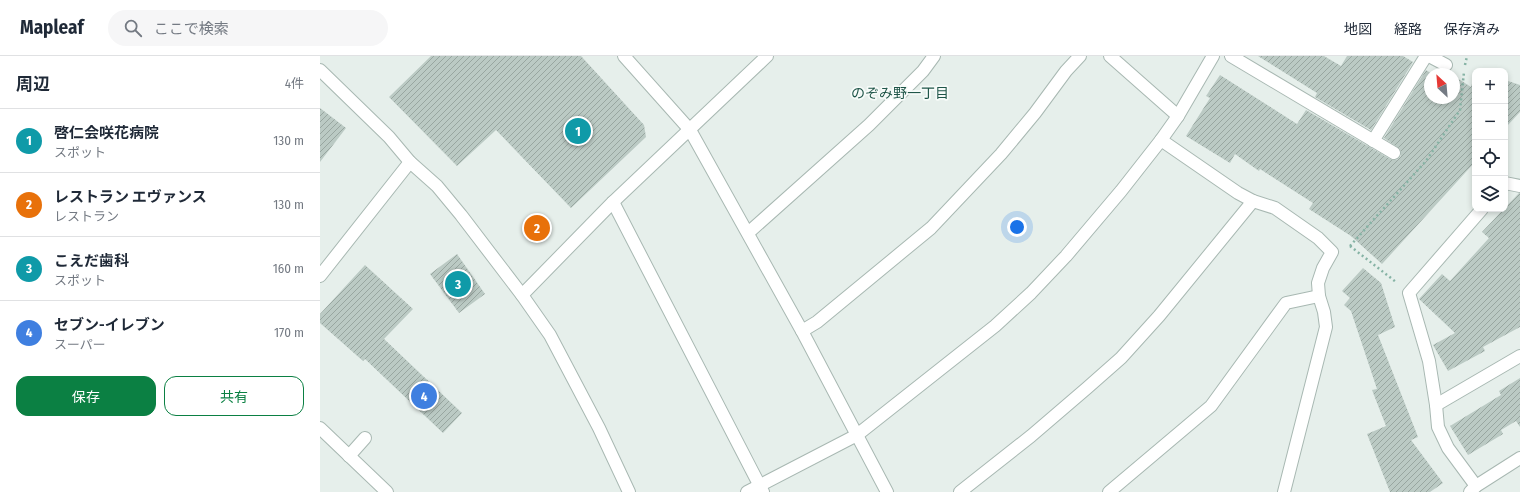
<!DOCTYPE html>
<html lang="ja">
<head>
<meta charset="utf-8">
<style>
	:root { --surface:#fff; --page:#f6f6f7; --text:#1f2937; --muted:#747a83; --line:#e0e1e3; --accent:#0b8043 }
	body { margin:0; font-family:"Fira Sans Condensed","Noto Sans JP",sans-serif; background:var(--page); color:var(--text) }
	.controls { position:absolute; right:12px; top:12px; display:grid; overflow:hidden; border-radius:8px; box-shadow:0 2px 6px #0003 }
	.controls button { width:36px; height:36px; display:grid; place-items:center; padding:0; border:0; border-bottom:1px solid var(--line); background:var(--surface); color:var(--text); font:20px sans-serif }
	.compass { position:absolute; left:1104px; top:12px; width:36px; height:36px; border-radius:50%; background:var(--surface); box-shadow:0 2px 6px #0003; rotate:334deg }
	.you { position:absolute; left:697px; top:171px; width:14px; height:14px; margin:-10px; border:3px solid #fff; border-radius:50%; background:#1a73e8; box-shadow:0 0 0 6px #1a73e833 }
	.badge { display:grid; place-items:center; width:26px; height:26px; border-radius:50%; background:var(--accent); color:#fff; font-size:13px; font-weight:700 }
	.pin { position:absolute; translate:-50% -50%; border:2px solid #fff; box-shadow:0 1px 4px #0006 }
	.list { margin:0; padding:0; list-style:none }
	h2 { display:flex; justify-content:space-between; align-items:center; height:52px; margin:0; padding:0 16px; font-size:17px }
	h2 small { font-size:13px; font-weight:400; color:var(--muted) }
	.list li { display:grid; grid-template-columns:26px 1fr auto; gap:12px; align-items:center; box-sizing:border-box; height:64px; padding:0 16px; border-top:1px solid var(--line) }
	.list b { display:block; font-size:15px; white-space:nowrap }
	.list p { margin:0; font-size:13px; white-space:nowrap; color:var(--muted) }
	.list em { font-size:13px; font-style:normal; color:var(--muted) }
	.actions { display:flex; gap:8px; padding:12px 16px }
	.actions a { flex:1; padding:9px 0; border:1px solid var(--accent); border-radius:12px; text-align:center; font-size:14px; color:var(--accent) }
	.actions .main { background:var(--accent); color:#fff }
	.icon { flex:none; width:22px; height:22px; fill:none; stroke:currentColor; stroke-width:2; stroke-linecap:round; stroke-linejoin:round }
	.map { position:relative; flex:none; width:1200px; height:436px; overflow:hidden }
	header { display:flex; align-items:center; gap:24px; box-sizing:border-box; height:56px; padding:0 20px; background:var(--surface); border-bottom:1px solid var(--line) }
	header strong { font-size:19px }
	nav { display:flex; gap:22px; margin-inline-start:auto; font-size:14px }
	.search { width:280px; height:36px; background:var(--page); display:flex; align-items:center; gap:10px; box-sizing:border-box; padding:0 14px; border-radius:22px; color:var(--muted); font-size:15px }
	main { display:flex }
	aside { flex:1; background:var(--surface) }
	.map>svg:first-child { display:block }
	.building { fill:url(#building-hatch) }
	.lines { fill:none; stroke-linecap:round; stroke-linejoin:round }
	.minor-casing { stroke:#a8b8b2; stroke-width:14 }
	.path { stroke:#86b3a5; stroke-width:2.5; stroke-dasharray:2 3; stroke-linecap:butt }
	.minor { stroke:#fff; stroke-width:12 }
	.labels { text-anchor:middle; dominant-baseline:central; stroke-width:3.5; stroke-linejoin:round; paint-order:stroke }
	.neighbourhood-label { font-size:14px; fill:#1f5548; stroke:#f7fbf9 }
</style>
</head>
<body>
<header>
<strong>Mapleaf</strong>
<div class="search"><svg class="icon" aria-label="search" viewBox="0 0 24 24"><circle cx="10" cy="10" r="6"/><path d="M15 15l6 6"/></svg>ここで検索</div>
<nav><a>地図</a><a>経路</a><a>保存済み</a></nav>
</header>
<main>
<aside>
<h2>周辺<small>4件</small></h2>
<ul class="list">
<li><span class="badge" style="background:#0f9aa8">1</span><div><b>啓仁会咲花病院</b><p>スポット</p></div><em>130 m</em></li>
<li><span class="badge" style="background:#e8710a">2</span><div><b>レストラン エヴァンス</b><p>レストラン</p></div><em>130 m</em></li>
<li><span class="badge" style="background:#0f9aa8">3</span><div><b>こえだ歯科</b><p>スポット</p></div><em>160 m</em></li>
<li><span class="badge" style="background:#3f7fe0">4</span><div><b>セブン-イレブン</b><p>スーパー</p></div><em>170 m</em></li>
</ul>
<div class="actions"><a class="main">保存</a><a>共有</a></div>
</aside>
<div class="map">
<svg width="1200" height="436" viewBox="0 0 1200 436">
	<defs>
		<pattern id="building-hatch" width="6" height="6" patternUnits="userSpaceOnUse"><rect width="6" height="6" fill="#bbcac4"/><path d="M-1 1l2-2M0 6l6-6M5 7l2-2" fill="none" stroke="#98a6a0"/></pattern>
	</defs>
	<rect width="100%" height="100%" fill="#e6efeb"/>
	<!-- building -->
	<g class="building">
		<polygon points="111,0 261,0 324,69 326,81 251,152 176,74 137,110 69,41"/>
		<polygon points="938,0 1004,0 1021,10 1027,0 1083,0 1093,6 1051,74 995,41 997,37"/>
		<polygon points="1106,14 1112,18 1110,18 1110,42 1134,42 1134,20 1151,31 1155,17 1155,106 1062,208 1031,180 989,153 993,147 940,113 939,115 915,98 910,107 866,80 890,42 886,40 900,19 977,68 986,54 1070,103 1077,104 1081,100 1080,93 1064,82"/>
		<polygon points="1185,24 1200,29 1200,56 1187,70 1185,69"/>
		<polygon points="0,52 26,72 0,106"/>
		<polygon points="1199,137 1200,137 1200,271 1163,291 1165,295 1128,315 1113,289 1135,277 1099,243 1122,218 1130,225 1169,182 1162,176"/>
		<polygon points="137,198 165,238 139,257 110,218"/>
		<polygon points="45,209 93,253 64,283 142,357 123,377 45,303 43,305 0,267 0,258"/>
		<polygon points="1043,212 1061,227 1075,271 1058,279 1098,381 1091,384 1123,427 1110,436 1070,436 1047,378 1066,370 1052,334 1057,333 1031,255 1024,249 1030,242 1022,235"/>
		<polygon points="1200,322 1200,371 1196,365 1181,374 1183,378 1148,399 1130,370 1181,339 1179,335"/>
	</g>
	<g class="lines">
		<defs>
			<g id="minor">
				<polyline points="304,0 370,74 482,275 567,436"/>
				<polyline points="790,0 858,60"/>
				<polyline points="911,0 1074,97"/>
				<polyline points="1109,0 1126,9"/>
				<polyline points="0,14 69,81 90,106 117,130 141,159 202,239 230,279 279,372 309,436"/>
				<polyline points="841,84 918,137 933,145 955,152 998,182 1012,196 1003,212 998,227 999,240 1004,256 1006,271 964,436"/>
				<polyline points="1053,85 1106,0"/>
				<polyline points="1185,127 1200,130"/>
				<polyline points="293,146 443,436"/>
				<polyline points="428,177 549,69 603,15 614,0"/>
				<polyline points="0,220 90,106"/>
				<polyline points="202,239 293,146 447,0"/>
				<polyline points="482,275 497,266 611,172 681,98 715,57 746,15 760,0"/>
				<polyline points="1116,349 1200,300"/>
				<polyline points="0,372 67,436"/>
				<polyline points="29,400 45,382"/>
				<polyline points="1156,430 1128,392 1118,371 1116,349 1109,305 1089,237 1162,153"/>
				<polyline points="427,436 537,379 675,270 711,237 746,200 801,135 841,84 858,60 893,0"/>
				<polyline points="640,436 711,380 767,332 801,302 839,260 933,145"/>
				<polyline points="789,436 891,350 966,247 999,240"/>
				<polyline points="1150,436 1156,430 1200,402"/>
			</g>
		</defs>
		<!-- minor casing -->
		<use href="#minor" class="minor-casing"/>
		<!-- path -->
		<g class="path">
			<polyline points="1145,9 1147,0"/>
			<polyline points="1030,190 1106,105 1140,54 1144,16"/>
			<polyline points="1030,190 1076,226"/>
		</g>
		<!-- minor -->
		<use href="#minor" class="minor"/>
	</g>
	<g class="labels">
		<!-- neighbourhood labels -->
		<g class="neighbourhood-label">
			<text x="580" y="37">のぞみ野一丁目</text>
		</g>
	</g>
</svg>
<div class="controls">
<button>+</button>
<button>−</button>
<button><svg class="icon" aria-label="locate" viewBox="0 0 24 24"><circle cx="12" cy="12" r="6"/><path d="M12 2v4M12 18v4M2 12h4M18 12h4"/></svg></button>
<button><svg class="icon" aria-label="layers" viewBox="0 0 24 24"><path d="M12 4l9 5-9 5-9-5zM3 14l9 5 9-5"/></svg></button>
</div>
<svg class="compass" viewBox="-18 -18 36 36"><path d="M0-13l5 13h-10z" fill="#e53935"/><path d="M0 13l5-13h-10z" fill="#747a83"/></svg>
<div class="you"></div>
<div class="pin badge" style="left:258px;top:75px;background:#0f9aa8">1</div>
<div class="pin badge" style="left:217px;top:172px;background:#e8710a">2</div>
<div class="pin badge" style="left:138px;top:228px;background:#0f9aa8">3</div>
<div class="pin badge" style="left:104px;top:340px;background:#3f7fe0">4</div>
</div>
</main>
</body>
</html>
